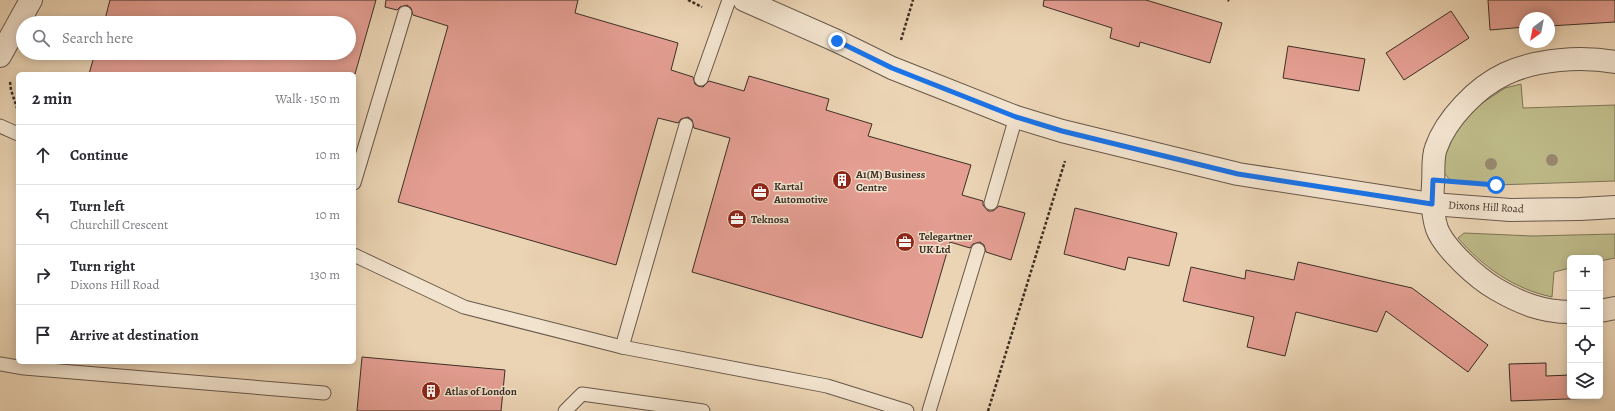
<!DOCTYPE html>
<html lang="en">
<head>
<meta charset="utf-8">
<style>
	:root { --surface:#fff; --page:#f7f7f7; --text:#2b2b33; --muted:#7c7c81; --line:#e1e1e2 }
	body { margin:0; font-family:Alegreya,serif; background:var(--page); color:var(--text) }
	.controls { position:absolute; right:12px; bottom:12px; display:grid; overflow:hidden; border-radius:6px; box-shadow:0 2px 10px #0003 }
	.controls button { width:36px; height:36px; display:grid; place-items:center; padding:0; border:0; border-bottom:1px solid var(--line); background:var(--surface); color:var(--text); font:20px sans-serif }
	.compass { position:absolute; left:1519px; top:12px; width:36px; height:36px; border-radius:50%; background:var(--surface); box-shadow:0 2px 10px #0003; rotate:212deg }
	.stop { position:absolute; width:12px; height:12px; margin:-9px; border:3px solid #1a73e8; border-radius:50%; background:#fff }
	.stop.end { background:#1a73e8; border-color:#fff; box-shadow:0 1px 4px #0008 }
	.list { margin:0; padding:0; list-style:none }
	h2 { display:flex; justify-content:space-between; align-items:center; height:52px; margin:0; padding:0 16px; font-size:17px }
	h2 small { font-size:13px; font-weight:400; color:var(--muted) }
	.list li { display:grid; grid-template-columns:26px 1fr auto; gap:12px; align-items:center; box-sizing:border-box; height:60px; padding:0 16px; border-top:1px solid var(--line) }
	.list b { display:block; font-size:15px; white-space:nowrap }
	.list p { margin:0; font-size:13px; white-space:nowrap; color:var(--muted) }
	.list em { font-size:13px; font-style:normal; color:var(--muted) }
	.icon { flex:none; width:22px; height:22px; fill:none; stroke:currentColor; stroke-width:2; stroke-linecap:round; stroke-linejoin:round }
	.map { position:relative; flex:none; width:1615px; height:411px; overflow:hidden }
	.search { position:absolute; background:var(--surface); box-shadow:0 2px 10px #0003; left:16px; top:16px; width:340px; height:44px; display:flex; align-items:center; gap:10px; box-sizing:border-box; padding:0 14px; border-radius:22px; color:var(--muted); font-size:15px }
	.panel { position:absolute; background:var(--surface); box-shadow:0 2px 10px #0003; left:16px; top:72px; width:340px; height:292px; border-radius:6px }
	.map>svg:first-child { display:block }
	.green { fill:#bebb89; stroke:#7d7557 }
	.building { fill:#e49e92; stroke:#3c2f25 }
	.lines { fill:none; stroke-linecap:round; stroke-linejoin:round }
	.service-casing { stroke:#685849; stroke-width:15 }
	.minor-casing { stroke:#685849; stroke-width:24 }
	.tertiary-casing { stroke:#685849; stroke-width:24 }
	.path { stroke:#3c2f25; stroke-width:2.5; stroke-dasharray:3 2; stroke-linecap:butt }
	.service { stroke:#f2e3ce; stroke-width:13 }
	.minor { stroke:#f2e3ce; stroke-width:22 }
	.tertiary { stroke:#f2e3ce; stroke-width:22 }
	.tree { fill:#998970 }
	.route { stroke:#1a73e8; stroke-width:5 }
	.labels { text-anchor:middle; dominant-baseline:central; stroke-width:3; stroke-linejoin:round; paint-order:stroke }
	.poi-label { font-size:11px; font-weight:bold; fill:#3c2f25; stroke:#f2e3ce; text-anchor:start }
	.street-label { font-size:11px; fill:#3c2f25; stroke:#f2e3ce }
</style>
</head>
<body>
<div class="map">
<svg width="1615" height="411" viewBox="0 0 1615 411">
	<rect width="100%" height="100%" fill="#ebd4b4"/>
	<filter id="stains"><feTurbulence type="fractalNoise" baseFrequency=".005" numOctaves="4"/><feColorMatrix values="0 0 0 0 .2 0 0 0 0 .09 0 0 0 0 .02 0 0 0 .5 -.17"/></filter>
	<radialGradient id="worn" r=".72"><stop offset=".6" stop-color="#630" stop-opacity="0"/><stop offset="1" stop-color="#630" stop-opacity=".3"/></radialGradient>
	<!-- green -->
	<g class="green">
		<polygon points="1521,84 1523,108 1615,105 1615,181 1496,185 1451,181 1444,173 1445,155 1454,130 1473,109 1505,88"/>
		<path d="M 1464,233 L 1532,236 L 1615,234 L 1615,258 L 1600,261 L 1600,258 L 1570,258 L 1570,268 L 1554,272 L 1552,297 C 1514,289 1483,267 1458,238 Z"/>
	</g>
	<!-- building -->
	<g class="building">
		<polygon points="110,0 376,0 355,74 89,74 95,53 349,53 349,23 104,23"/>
		<polygon points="386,0 578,0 575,13 678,43 671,70 693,77 695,84 698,86 703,87 709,81 744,91 749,76 829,99 826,110 872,124 868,136 971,165 962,195 983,201 983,205 988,211 993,211 999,206 1025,213 1011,260 986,252 984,245 980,242 973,244 970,248 950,242 922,338 692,272 730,138 694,128 692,120 688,117 681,119 678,123 658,118 616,265 398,202 448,26 413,15 411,8 407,5 400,7 397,10 385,7"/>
		<polygon points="1044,0 1146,0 1222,23 1210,63 1140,42 1139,47 1110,38 1112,28 1043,6"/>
		<polygon points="1488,0 1615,0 1615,22 1549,26 1549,18 1525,18 1525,27 1490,30"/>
		<polygon points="1451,11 1469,38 1404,80 1386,53"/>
		<polygon points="1288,46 1365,59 1359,91 1283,78"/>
		<polygon points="1075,208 1177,233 1169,266 1128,257 1125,270 1064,254"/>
		<polygon points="1298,262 1412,288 1488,345 1468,372 1386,311 1377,332 1296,312 1285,356 1247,347 1254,317 1183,301 1191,267 1245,279 1246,270 1294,280"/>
		<polygon points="362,357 505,370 501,411 357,411"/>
		<polygon points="1546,363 1546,376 1570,375 1570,396 1596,396 1596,398 1511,401 1509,364"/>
	</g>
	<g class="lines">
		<defs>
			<g id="service">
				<polyline points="701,79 729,0"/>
				<polyline points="0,126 18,134"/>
				<polyline points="354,183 405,13"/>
				<polyline points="991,203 1016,117"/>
				<polyline points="354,255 464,307 622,347 827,386 907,411"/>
				<polyline points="622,347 686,125"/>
				<polyline points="0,364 24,368 324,393"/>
				<polyline points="565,411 582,394 703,411"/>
				<polyline points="929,411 978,250"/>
			</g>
			<g id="minor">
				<polyline points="0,56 31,0"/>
				<polyline points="1600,311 1615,308"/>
				<path d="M 1570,312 C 1542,312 1520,303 1496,289 C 1477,278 1445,249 1437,229 C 1432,214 1432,199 1433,184 C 1434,173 1432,158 1436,148 C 1446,119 1477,87 1505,74 C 1536,59 1582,56 1615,62"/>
			</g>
			<polyline id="tertiary" points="744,0 837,41 892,68 1016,117 1062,131 1238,174 1432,204 1510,210 1580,209 1615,207"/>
		</defs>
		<!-- service casing -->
		<use href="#service" class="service-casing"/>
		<!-- minor casing -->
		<use href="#minor" class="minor-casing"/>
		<!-- tertiary casing -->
		<use href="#tertiary" class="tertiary-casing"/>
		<!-- path -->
		<g class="path">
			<polyline points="688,0 702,7"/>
			<polyline points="1228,0 1229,1"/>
			<polyline points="901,40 913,0"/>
			<polyline points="10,82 11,90 17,108"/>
			<polyline points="988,411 1065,161"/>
		</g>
		<!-- service -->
		<use href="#service" class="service"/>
		<!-- minor -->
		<use href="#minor" class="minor"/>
		<!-- tertiary -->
		<use href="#tertiary" class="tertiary"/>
	</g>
	<!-- trees -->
	<g class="tree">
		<circle cx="1552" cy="160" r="6"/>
		<circle cx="1491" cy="164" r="6"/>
	</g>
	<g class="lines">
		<!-- route -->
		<polyline class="route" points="837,41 892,68 1016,117 1062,131 1238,174 1432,204 1433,180 1496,185"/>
	</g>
	<!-- icons -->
	<defs>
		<symbol id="building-disc" viewBox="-11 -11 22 22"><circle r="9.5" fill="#8f2418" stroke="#f2e3ce"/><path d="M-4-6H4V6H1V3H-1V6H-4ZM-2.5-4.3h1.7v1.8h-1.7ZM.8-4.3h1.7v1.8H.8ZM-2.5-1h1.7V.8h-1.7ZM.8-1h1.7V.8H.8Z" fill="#fff"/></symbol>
		<symbol id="office-disc" viewBox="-11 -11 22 22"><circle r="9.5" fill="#8f2418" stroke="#f2e3ce"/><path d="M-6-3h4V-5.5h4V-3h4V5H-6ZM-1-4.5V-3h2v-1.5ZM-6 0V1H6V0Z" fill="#fff"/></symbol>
	</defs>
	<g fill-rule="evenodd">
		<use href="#building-disc" x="831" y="169" width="22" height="22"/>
		<use href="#office-disc" x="749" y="181" width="22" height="22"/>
		<use href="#office-disc" x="726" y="208" width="22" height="22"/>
		<use href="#office-disc" x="894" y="231" width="22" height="22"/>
		<use href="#building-disc" x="420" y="380" width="22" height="22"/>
	</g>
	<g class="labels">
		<!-- poi labels -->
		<g class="poi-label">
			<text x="856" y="174">A1(M) Business<tspan x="856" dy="13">Centre</tspan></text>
			<text x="774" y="186">Kartal<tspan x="774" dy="13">Automotive</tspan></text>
			<text x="751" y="219">Teknosa</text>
			<text x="919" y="236">Telegartner<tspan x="919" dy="13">UK Ltd</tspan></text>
			<text x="445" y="391">Atlas of London</text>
		</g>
		<!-- street labels -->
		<g class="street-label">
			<text transform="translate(1486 207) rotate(3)">Dixons Hill Road</text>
		</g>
	</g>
	<rect width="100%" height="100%" filter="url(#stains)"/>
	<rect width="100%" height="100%" fill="url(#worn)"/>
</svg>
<div class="controls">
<button>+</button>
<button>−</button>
<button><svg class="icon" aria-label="locate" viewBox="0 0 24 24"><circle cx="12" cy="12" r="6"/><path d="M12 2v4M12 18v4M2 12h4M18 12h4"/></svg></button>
<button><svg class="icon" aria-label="layers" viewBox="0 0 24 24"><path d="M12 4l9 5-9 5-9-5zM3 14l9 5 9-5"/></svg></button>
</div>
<svg class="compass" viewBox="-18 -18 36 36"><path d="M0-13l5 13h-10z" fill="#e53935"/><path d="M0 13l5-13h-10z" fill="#7c7c81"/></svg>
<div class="stop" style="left:1496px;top:185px"></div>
<div class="stop end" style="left:837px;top:41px"></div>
<div class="search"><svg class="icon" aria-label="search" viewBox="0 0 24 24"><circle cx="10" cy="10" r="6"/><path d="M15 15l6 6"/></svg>Search here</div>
<section class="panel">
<h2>2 min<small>Walk · 150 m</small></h2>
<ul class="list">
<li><svg class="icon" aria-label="ahead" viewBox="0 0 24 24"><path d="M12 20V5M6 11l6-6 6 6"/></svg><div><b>Continue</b></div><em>10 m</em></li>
<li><svg class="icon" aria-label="left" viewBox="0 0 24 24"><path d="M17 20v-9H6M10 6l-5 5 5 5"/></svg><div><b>Turn left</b><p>Churchill Crescent</p></div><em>10 m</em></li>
<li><svg class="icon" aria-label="right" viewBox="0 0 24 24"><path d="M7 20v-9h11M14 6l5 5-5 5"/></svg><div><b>Turn right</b><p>Dixons Hill Road</p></div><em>130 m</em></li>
<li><svg class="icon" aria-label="arrive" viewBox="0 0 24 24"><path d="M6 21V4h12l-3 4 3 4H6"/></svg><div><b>Arrive at destination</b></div></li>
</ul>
</section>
</div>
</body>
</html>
